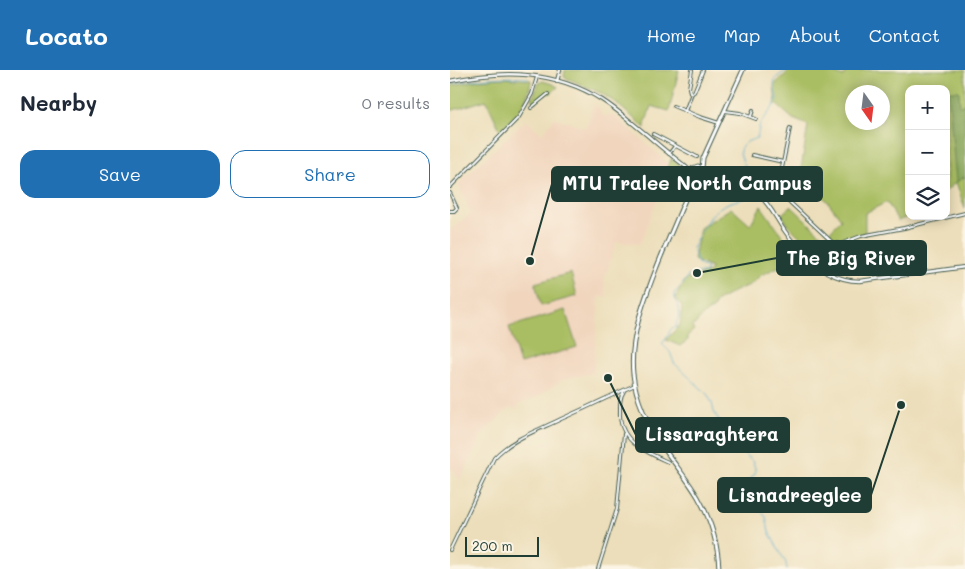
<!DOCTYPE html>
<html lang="en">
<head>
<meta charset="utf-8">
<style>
	:root { --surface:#fff; --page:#f6f6f7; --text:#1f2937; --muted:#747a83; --line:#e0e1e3; --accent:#1f6fb2 }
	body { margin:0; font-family:Mali,sans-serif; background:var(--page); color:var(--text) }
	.controls { position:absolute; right:15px; top:15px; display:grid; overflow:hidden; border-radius:10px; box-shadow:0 2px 12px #0003 }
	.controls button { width:45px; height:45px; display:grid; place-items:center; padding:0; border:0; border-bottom:1px solid var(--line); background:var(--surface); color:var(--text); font:25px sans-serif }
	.compass { position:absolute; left:395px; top:15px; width:45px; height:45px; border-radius:50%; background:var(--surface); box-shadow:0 2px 12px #0003; rotate:166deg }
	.scale { position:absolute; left:15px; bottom:12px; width:74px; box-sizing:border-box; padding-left:5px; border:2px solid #1f3d34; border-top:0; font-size:14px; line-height:18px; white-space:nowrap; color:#1f3d34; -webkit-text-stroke:4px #fcf5e5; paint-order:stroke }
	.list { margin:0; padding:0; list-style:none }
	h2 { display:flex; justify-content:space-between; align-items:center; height:65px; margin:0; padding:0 20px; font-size:21px }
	h2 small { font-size:16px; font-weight:400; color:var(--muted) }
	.actions { display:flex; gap:10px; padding:15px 20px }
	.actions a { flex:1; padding:11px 0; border:1px solid var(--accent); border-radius:15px; text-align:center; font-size:18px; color:var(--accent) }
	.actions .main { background:var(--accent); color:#fff }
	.icon { flex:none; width:28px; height:28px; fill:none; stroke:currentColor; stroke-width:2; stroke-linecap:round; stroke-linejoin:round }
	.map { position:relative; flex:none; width:515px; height:499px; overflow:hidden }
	header { display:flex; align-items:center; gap:30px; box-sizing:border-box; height:70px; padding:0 25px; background:var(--accent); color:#fff }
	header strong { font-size:24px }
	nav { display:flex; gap:28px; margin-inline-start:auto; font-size:18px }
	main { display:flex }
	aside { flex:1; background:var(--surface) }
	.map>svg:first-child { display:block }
	.built { fill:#f1d5bd }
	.green { fill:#a9bd62; stroke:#647d4b; fill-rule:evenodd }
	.forest { fill:#86a458; stroke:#527046 }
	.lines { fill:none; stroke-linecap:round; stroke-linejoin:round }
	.stream { stroke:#4ba5c9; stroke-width:1 }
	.minor-casing { stroke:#3e5548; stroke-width:4 }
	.tertiary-casing { stroke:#3e5548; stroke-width:4.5 }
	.secondary-casing { stroke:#3e5548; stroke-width:5 }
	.minor { stroke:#fff; stroke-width:2 }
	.tertiary { stroke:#fff; stroke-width:2.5 }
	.secondary { stroke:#fff; stroke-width:3 }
	.leader { fill:none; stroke:#1f3d34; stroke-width:2 }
	.callout-dot { fill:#1f3d34; stroke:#fcf5e5; stroke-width:2 }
	.callout { fill:#1f3d34; stroke:#1f3d34; stroke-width:2 }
	.callout-label { font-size:19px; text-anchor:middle; font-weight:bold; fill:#fff }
</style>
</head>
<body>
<header>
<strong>Locato</strong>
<nav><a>Home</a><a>Map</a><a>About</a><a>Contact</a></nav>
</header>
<main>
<aside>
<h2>Nearby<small>0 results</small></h2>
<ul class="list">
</ul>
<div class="actions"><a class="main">Save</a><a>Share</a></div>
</aside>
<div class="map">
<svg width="515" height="499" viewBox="0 0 515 499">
	<rect width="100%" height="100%" fill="#fcf5e5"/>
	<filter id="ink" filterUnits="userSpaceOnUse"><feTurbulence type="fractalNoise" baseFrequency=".02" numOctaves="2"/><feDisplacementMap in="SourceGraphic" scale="10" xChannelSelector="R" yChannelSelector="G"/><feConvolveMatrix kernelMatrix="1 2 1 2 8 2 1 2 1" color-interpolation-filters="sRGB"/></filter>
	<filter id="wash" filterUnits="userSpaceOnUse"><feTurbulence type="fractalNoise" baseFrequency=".0096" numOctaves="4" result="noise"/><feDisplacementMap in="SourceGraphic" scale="20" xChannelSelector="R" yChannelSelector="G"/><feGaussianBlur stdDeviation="1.12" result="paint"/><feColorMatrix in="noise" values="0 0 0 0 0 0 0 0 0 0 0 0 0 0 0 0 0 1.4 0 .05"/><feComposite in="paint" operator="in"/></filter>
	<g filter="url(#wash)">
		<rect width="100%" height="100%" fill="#ecdeba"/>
		<!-- built -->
		<polygon class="built" points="144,35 149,38 151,44 155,47 159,45 165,46 219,94 214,111 190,174 166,172 154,209 157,227 149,226 143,303 113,309 89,326 69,334 67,339 59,338 32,364 10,410 0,395 0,160 21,143 8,114 76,50 92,64 105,48 136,58"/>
		<!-- green -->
		<g class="green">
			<polygon points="115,0 229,0 219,41 201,36 195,55 195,58 166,33 151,23 114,7"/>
			<path d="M 339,0 L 378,0 L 393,7 L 397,0 L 515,0 L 515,34 L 510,38 L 506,111 L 515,107 L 515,139 L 506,112 L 496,121 L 496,19 L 459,19 L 459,146 L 460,146 L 448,151 L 437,132 L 415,143 L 415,163 L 387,173 L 383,171 L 377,165 L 391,149 L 378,132 L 353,105 L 350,105 L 358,55 L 343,49 L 326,34 L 324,15 L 336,4 ZM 402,22 L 432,22 L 432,52 L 402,52 Z"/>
			<path d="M 51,8 L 81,10 L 81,12 C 76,35 67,45 51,62 L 36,30 L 0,41 L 0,16 L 28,10 Z"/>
			<polygon points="93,11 103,14 108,17 100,24 99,23 93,25 84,33 82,29 89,13"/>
			<path d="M 221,89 C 230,95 238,99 241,109 L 238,115 L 214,111 Z"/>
			<path d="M 311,136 L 348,188 L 311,205 L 300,215 L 289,219 L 267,231 L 263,239 C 253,242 250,251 242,257 L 244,260 L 238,265 L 238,270 L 230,276 L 216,270 L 230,255 L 232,236 L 225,228 L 235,210 L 259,202 L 261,198 L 244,190 L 250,158 L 281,138 L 300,155 Z"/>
			<polygon points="341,136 385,178 378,178 365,182 337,154 332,144"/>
			<polygon points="121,203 127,226 91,236 85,213"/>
			<polygon points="115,240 127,277 70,294 59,257"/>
		</g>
		<!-- forest -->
		<polygon class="forest" points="498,21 509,21 510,37 515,34 515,107 506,112"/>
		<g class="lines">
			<!-- stream -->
			<g class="stream">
				<path d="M 0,14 C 27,8 50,6 78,8"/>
				<path d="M 299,113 C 301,92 273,78 307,68 L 310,54 L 323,37 L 327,30 L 324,13 L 326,8 L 337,0"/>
				<path d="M 299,121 L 297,128 C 272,133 264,138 252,161 C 249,166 245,172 243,178 L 248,194 L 257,198 L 255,203 L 247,203 L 238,206 L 232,216 L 224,223 C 225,235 234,239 226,253 L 227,257 L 222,258 L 219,262 L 219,264 L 212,274 L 220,282 L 224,293 L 257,324 L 262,333 L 264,342 L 276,362 L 287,377 L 303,392 L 305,398 L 305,404 L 293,415 L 292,419 L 298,424 L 304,433 L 316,447 L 319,462 L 336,493 L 337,499"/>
			</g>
		</g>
	</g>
	<g filter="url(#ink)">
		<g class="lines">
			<defs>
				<g id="minor">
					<polyline points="242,23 244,22 253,0"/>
					<polyline points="223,36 250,47 269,53"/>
					<polyline points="81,38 98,24"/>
					<polyline points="235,41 242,23 240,22 239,18 242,0"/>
					<polyline points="275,41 290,43 306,49"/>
					<polyline points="301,46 303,40"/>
					<polyline points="203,64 247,87"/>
					<polyline points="219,84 225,76"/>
					<polyline points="302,85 333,92"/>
					<polyline points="0,117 69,47 82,24 87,7"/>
					<polyline points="0,123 7,138 4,141 0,141"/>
					<polyline points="327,123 340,58"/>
					<path d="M 313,128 C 318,123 323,121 331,124 L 382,172 L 390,174 L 411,166 L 454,158 L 515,143"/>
					<path d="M 174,321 C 170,327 170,333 170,340 C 168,371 194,381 218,392"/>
					<path d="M 0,480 L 44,388 C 61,369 89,360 111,349 C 136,338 160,326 185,315"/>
					<polyline points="148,499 167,439 174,364"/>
				</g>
				<g id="tertiary">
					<path d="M 0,11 C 53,0 104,0 152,30 C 168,40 182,53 197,65 C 205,72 213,79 221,85 C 228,91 235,95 241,102"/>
					<polyline points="107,11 110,0"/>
					<path d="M 254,102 C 262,105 269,105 277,107 C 289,110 301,117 310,126 C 319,134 325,146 332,157 C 350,184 376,211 410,211 L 515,197"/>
				</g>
				<g id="secondary">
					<polyline points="252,98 253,88 293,0"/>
					<path d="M 243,108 L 242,113 C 231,140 219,167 208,194 C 195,228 179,267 183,304 C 186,332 199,357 215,380 C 226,396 238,410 248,427 C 260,448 268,474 269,499"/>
					<path d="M 243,113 C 247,110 251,109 254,105 L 253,100 L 248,96 L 243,98 L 241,102 L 243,108 L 247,109"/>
				</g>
			</defs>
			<!-- minor casing -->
			<use href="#minor" class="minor-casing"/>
			<!-- tertiary casing -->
			<use href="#tertiary" class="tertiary-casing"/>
			<!-- secondary casing -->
			<use href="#secondary" class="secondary-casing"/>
			<!-- minor -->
			<use href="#minor" class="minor"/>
			<!-- tertiary -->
			<use href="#tertiary" class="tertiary"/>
			<!-- secondary -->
			<use href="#secondary" class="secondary"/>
		</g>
	</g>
	<!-- callouts -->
	<path class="leader" d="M80 191L102 114M247 203L327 188M158 308L186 365M451 335L421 425"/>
	<g class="callout-dot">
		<circle cx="80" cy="191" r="5"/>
		<circle cx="247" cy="203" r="5"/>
		<circle cx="158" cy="308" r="5"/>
		<circle cx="451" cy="335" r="5"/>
	</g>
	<g class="callout">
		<rect x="102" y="97" width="270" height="34" rx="5"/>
		<rect x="327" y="171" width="149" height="34" rx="5"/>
		<rect x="186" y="348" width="153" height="34" rx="5"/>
		<rect x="268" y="408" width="153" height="34" rx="5"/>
	</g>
	<g class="callout-label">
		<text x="237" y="120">MTU Tralee North Campus</text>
		<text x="401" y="195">The Big River</text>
		<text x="262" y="371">Lissaraghtera</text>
		<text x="345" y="432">Lisnadreeglee</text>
	</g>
</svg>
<div class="controls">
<button>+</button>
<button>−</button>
<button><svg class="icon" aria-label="layers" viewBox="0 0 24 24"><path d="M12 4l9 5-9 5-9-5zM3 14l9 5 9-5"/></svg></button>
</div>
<svg class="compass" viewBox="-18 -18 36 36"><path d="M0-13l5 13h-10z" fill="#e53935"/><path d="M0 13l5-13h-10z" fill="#747a83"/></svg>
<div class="scale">200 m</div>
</div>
</main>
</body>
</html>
